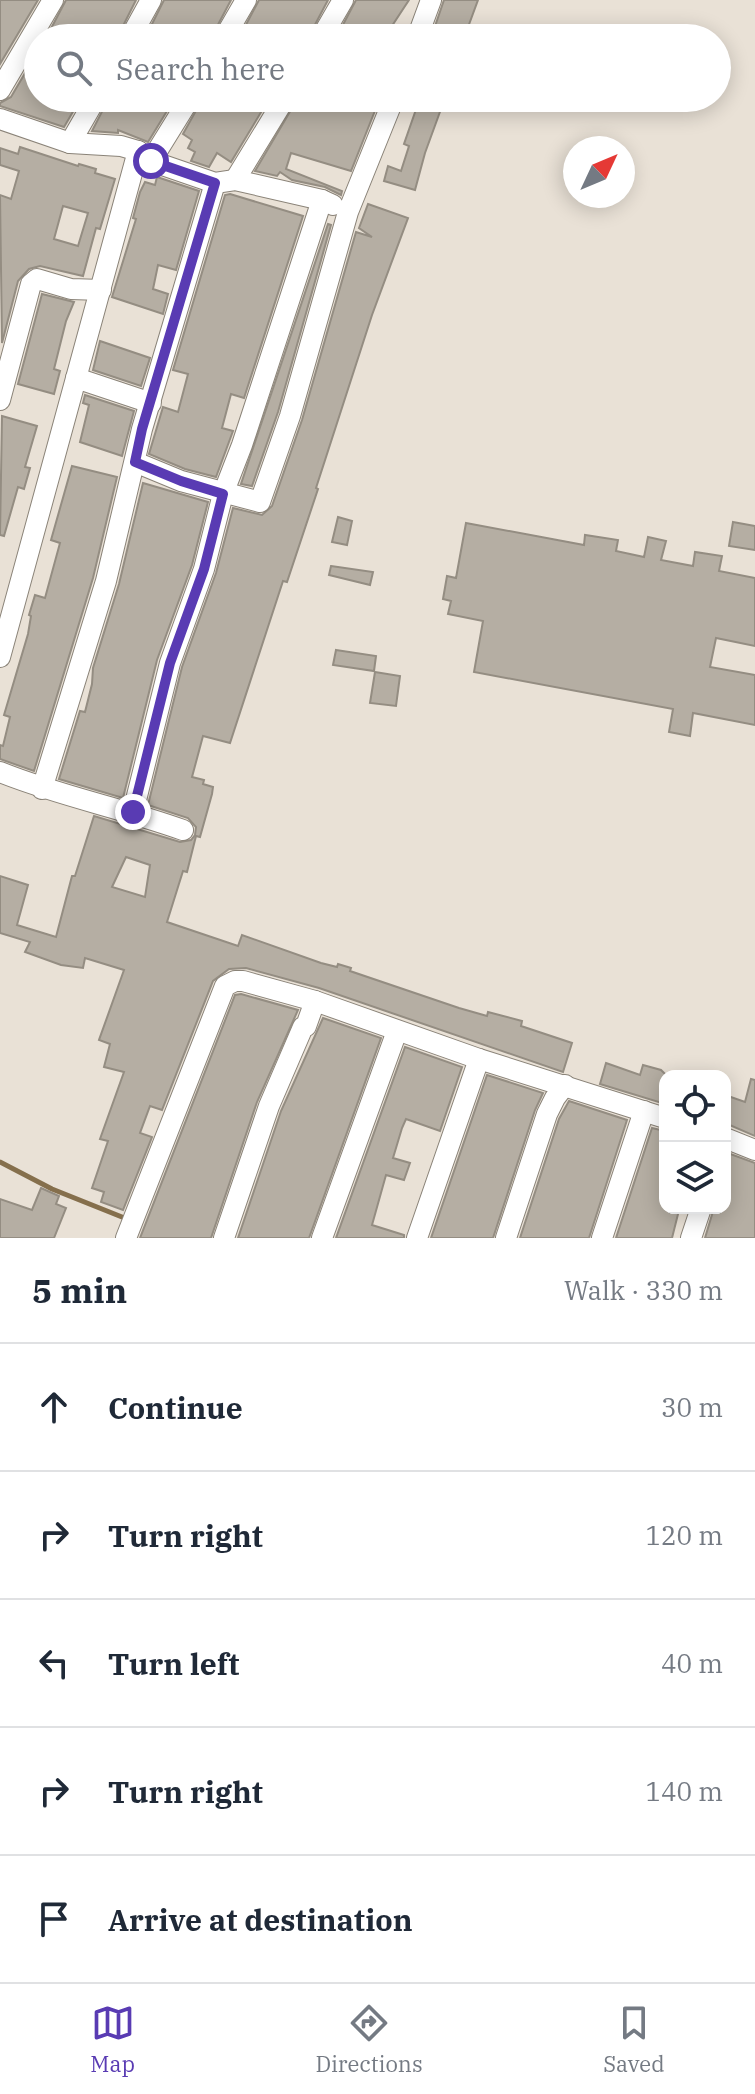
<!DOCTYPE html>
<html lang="en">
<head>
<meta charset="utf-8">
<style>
	:root { --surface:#fff; --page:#f6f6f7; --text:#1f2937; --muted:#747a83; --line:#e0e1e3; --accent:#593bb3 }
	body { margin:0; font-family:"IBM Plex Serif",serif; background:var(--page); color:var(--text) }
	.controls { position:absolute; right:24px; bottom:24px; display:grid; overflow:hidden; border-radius:16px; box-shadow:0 4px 20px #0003 }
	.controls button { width:72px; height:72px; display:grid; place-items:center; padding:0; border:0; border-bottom:2px solid var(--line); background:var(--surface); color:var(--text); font:40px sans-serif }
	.compass { position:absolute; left:563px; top:136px; width:72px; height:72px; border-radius:50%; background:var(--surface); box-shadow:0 4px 20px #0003; rotate:46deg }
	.stop { position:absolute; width:24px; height:24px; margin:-18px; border:6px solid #593bb3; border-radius:50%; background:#fff }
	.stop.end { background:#593bb3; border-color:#fff; box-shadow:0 2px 8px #0008 }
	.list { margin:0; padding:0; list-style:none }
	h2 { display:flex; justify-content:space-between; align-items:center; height:104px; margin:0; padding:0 32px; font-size:34px }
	h2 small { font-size:26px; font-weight:400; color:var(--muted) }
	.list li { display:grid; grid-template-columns:52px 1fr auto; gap:24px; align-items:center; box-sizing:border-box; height:128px; padding:0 32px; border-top:2px solid var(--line) }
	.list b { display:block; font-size:30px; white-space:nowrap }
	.list em { font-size:26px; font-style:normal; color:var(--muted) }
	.icon { flex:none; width:44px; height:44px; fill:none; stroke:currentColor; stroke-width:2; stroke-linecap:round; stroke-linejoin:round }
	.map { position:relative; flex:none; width:755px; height:1238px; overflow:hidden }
	.search { position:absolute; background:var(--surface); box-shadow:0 4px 20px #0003; left:24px; right:24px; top:24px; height:88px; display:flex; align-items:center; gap:20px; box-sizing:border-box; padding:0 28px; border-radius:44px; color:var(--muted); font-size:30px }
	.sheet { height:744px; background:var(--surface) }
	nav { display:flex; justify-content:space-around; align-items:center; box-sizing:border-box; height:112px; border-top:2px solid var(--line); background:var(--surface); font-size:22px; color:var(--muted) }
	nav a { display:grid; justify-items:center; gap:4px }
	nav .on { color:var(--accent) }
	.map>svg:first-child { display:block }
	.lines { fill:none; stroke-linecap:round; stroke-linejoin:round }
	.stream { stroke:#856f4c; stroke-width:5 }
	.building { fill:#b5aea3; stroke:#948d82; stroke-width:2; fill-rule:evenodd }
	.minor-casing { stroke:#8a8378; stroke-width:22 }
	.minor { stroke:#fff; stroke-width:20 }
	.route { stroke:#593bb3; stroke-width:10 }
</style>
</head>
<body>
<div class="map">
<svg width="755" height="1238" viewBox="0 0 755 1238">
	<rect width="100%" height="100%" fill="#e9e1d6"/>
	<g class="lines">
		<!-- stream -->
		<polyline class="stream" points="0,1162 52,1189 127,1219"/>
	</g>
	<!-- building -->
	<g class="building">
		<polygon points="0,0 38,0 0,64"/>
		<polygon points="66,0 136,0 117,38 46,38"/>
		<polygon points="164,0 231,0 211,38 145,38"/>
		<polygon points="259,0 328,0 308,38 239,38"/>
		<polygon points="356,0 409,0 384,38 336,38"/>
		<polygon points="444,0 478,0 464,38 431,38"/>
		<polygon points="38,51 38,98 81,98 64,127 0,106 0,103 11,97"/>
		<polygon points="109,98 175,98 148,142 118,130 118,133 92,131"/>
		<polygon points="203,98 255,98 266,104 231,162 217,153 209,167 191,161 195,152 188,148 192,140 183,134"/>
		<polygon points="298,98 380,98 351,171 291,153 286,169 342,191 341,195 325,187 292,180 280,172 277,176 255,171"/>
		<polygon points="420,98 445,98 425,153 415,190 384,181 388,166 401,171 409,146 404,144"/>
		<path d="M 20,147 L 78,166 L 79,164 L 96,169 L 95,173 L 115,179 L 100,229 L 96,228 L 83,276 L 40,266 L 29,269 L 18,281 L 2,343 L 0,195 L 11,199 L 19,171 L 0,165 L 0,148 L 18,154 ZM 63,206 L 88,213 L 78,246 L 54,239 Z"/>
		<polygon points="157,177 199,191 176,270 158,265 153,289 168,294 163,314 112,297 136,219 133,218 140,192 145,182 155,185"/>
		<polygon points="230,194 303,216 244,398 231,394 222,428 233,431 216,477 185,469 149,454 163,407 178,412 188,374 173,370 225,195"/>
		<path d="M 368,204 L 408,218 L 372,315 L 316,488 L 318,489 L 287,582 L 283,581 L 230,743 L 203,736 L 192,777 L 204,780 L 203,784 L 213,787 L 212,794 L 200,837 L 196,836 L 187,872 L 183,871 L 167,922 L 238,946 L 242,935 L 321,963 L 337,967 L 338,964 L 351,968 L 350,971 L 459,1008 L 487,1016 L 488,1012 L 522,1021 L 521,1026 L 572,1043 L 563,1072 L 319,988 L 246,968 L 229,969 L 213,981 L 162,1110 L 150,1106 L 140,1133 L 152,1137 L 123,1210 L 101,1202 L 104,1192 L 92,1188 L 108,1141 L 100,1139 L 124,1072 L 104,1067 L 110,1044 L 99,1040 L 124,970 L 85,958 L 83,968 L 61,965 L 25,952 L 30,942 L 0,933 L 0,876 L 28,885 L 17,925 L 56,937 L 72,876 L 75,876 L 94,816 L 180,842 L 191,840 L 195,835 L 196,827 L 188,818 L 148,805 L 182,667 L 216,573 L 233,508 L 262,515 L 272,506 L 302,420 L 356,232 L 372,237 L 359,228 ZM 126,857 L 150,865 L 145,897 L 112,887 Z"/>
		<polygon points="328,224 331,225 278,412 252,486 241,484"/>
		<polygon points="42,294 74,302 66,321 54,369 60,371 54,394 18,384"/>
		<polygon points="100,341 150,358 141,386 93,370"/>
		<polygon points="85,395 134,411 122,456 80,442 89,405 83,403"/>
		<polygon points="2,416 37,426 25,467 30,468 24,489 18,487 4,536 0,535"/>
		<polygon points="72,466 117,477 93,578 34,771 0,759 0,745 3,746 10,717 4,715 28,634 31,616 29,615 35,595 45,598 60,543 51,540"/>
		<polygon points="143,483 208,502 192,565 157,660 123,798 59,779 80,711 85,712 92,684 93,668 119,584"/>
		<polygon points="338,517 352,521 347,545 332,542"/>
		<polygon points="733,522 755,526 755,550 729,546"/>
		<polygon points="466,523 584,545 585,535 618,540 616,551 644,557 648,537 666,541 661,560 693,566 695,552 722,556 719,571 755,578 755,646 716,638 710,667 755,675 755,725 693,713 690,736 669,732 673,709 474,672 483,621 448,614 451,601 443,599 447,576 456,578"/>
		<polygon points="331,566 373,572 370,585 329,575"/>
		<polygon points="336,650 376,656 374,671 333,665"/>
		<polygon points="375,672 400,676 396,706 370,703"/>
		<polygon points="241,994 298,1010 257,1102 211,1238 140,1238 235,995"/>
		<polygon points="323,1018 381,1038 309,1238 238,1238 281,1111"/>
		<polygon points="405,1047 462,1067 440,1131 406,1119 402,1128 393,1158 410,1163 404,1180 386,1175 372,1225 404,1235 404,1238 336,1238"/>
		<polygon points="606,1063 640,1075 643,1065 661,1070 665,1074 665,1104 600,1084"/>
		<polygon points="487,1075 543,1093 535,1110 493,1238 431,1238"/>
		<polygon points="751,1079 755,1080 755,1136 725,1123 725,1095 745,1102"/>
		<polygon points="569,1101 627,1120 589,1238 520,1238 559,1119"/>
		<polygon points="652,1128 665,1131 665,1208 679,1210 672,1238 616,1238"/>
		<polygon points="725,1152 755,1163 755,1238 705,1238 714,1208 725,1208"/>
		<polygon points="41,1188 59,1196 56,1204 66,1208 54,1238 0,1238 0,1199 32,1210"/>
	</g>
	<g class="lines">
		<defs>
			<g id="minor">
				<polyline points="130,38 151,0"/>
				<polyline points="224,38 246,0"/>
				<polyline points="321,38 343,0"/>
				<polyline points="417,38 431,0"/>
				<polyline points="0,90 53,0"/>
				<polyline points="0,119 70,143 121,146 138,151 151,161 215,183 235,180 322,200 333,205"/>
				<polyline points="70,143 96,98"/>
				<polyline points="151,161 190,98"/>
				<polyline points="235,180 285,98"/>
				<polyline points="76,378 151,403"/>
				<polyline points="0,400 31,284 37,279 71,289 101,290"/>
				<polyline points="135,462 181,481 260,502 290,416 348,212 394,98"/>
				<polyline points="0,657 138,151"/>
				<path d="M 0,772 C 59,796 122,808 183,830"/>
				<polyline points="42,789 106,581 142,429 215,183"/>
				<polyline points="133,812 170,663 204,569 223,494 242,445 322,200"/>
				<polyline points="725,1138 755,1150"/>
				<polyline points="126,1238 225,986 235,981 243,981 315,1001 479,1059 665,1118"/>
				<polyline points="224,1238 269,1106 303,1027 306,1026 315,1001"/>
				<polyline points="322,1238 397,1031"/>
				<polyline points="417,1238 479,1059"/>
				<polyline points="506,1238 547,1114 555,1098 565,1085"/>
				<polyline points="602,1238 644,1111"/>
				<polyline points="691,1238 701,1208"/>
			</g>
		</defs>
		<!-- minor casing -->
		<use href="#minor" class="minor-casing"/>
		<!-- minor -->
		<use href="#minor" class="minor"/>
	</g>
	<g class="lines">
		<!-- route -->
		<polyline class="route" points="133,812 170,663 204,569 223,494 181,481 135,462 142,429 215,183 151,161"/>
	</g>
</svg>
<div class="controls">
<button><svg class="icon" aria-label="locate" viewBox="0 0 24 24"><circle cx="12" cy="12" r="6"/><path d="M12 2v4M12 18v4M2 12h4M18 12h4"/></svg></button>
<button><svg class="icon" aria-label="layers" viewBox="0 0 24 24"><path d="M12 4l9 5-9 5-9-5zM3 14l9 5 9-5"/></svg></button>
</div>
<svg class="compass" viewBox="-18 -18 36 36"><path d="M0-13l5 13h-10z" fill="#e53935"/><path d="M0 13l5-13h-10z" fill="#747a83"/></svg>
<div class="stop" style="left:151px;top:161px"></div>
<div class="stop end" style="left:133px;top:812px"></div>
<div class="search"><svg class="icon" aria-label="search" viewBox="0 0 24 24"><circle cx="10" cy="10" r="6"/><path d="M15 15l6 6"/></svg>Search here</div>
</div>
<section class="sheet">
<h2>5 min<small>Walk · 330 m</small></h2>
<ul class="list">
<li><svg class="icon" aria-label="ahead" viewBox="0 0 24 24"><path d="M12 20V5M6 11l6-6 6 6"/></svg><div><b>Continue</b></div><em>30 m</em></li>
<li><svg class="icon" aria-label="right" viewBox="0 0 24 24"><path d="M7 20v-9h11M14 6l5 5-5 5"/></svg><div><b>Turn right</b></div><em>120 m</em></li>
<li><svg class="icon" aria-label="left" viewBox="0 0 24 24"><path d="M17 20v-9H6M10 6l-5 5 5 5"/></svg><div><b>Turn left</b></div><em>40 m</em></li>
<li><svg class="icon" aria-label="right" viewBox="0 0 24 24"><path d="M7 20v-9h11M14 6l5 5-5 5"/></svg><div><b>Turn right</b></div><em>140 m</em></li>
<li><svg class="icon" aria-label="arrive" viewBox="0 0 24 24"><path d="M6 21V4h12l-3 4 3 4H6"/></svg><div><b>Arrive at destination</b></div></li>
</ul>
</section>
<nav>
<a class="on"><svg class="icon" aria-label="map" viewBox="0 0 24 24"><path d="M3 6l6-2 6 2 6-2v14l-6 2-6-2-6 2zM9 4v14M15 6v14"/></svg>Map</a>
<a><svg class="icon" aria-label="directions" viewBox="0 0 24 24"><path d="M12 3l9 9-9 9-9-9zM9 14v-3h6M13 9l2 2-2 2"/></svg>Directions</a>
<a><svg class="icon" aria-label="saved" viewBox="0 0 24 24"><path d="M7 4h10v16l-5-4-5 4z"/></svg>Saved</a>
</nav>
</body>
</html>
